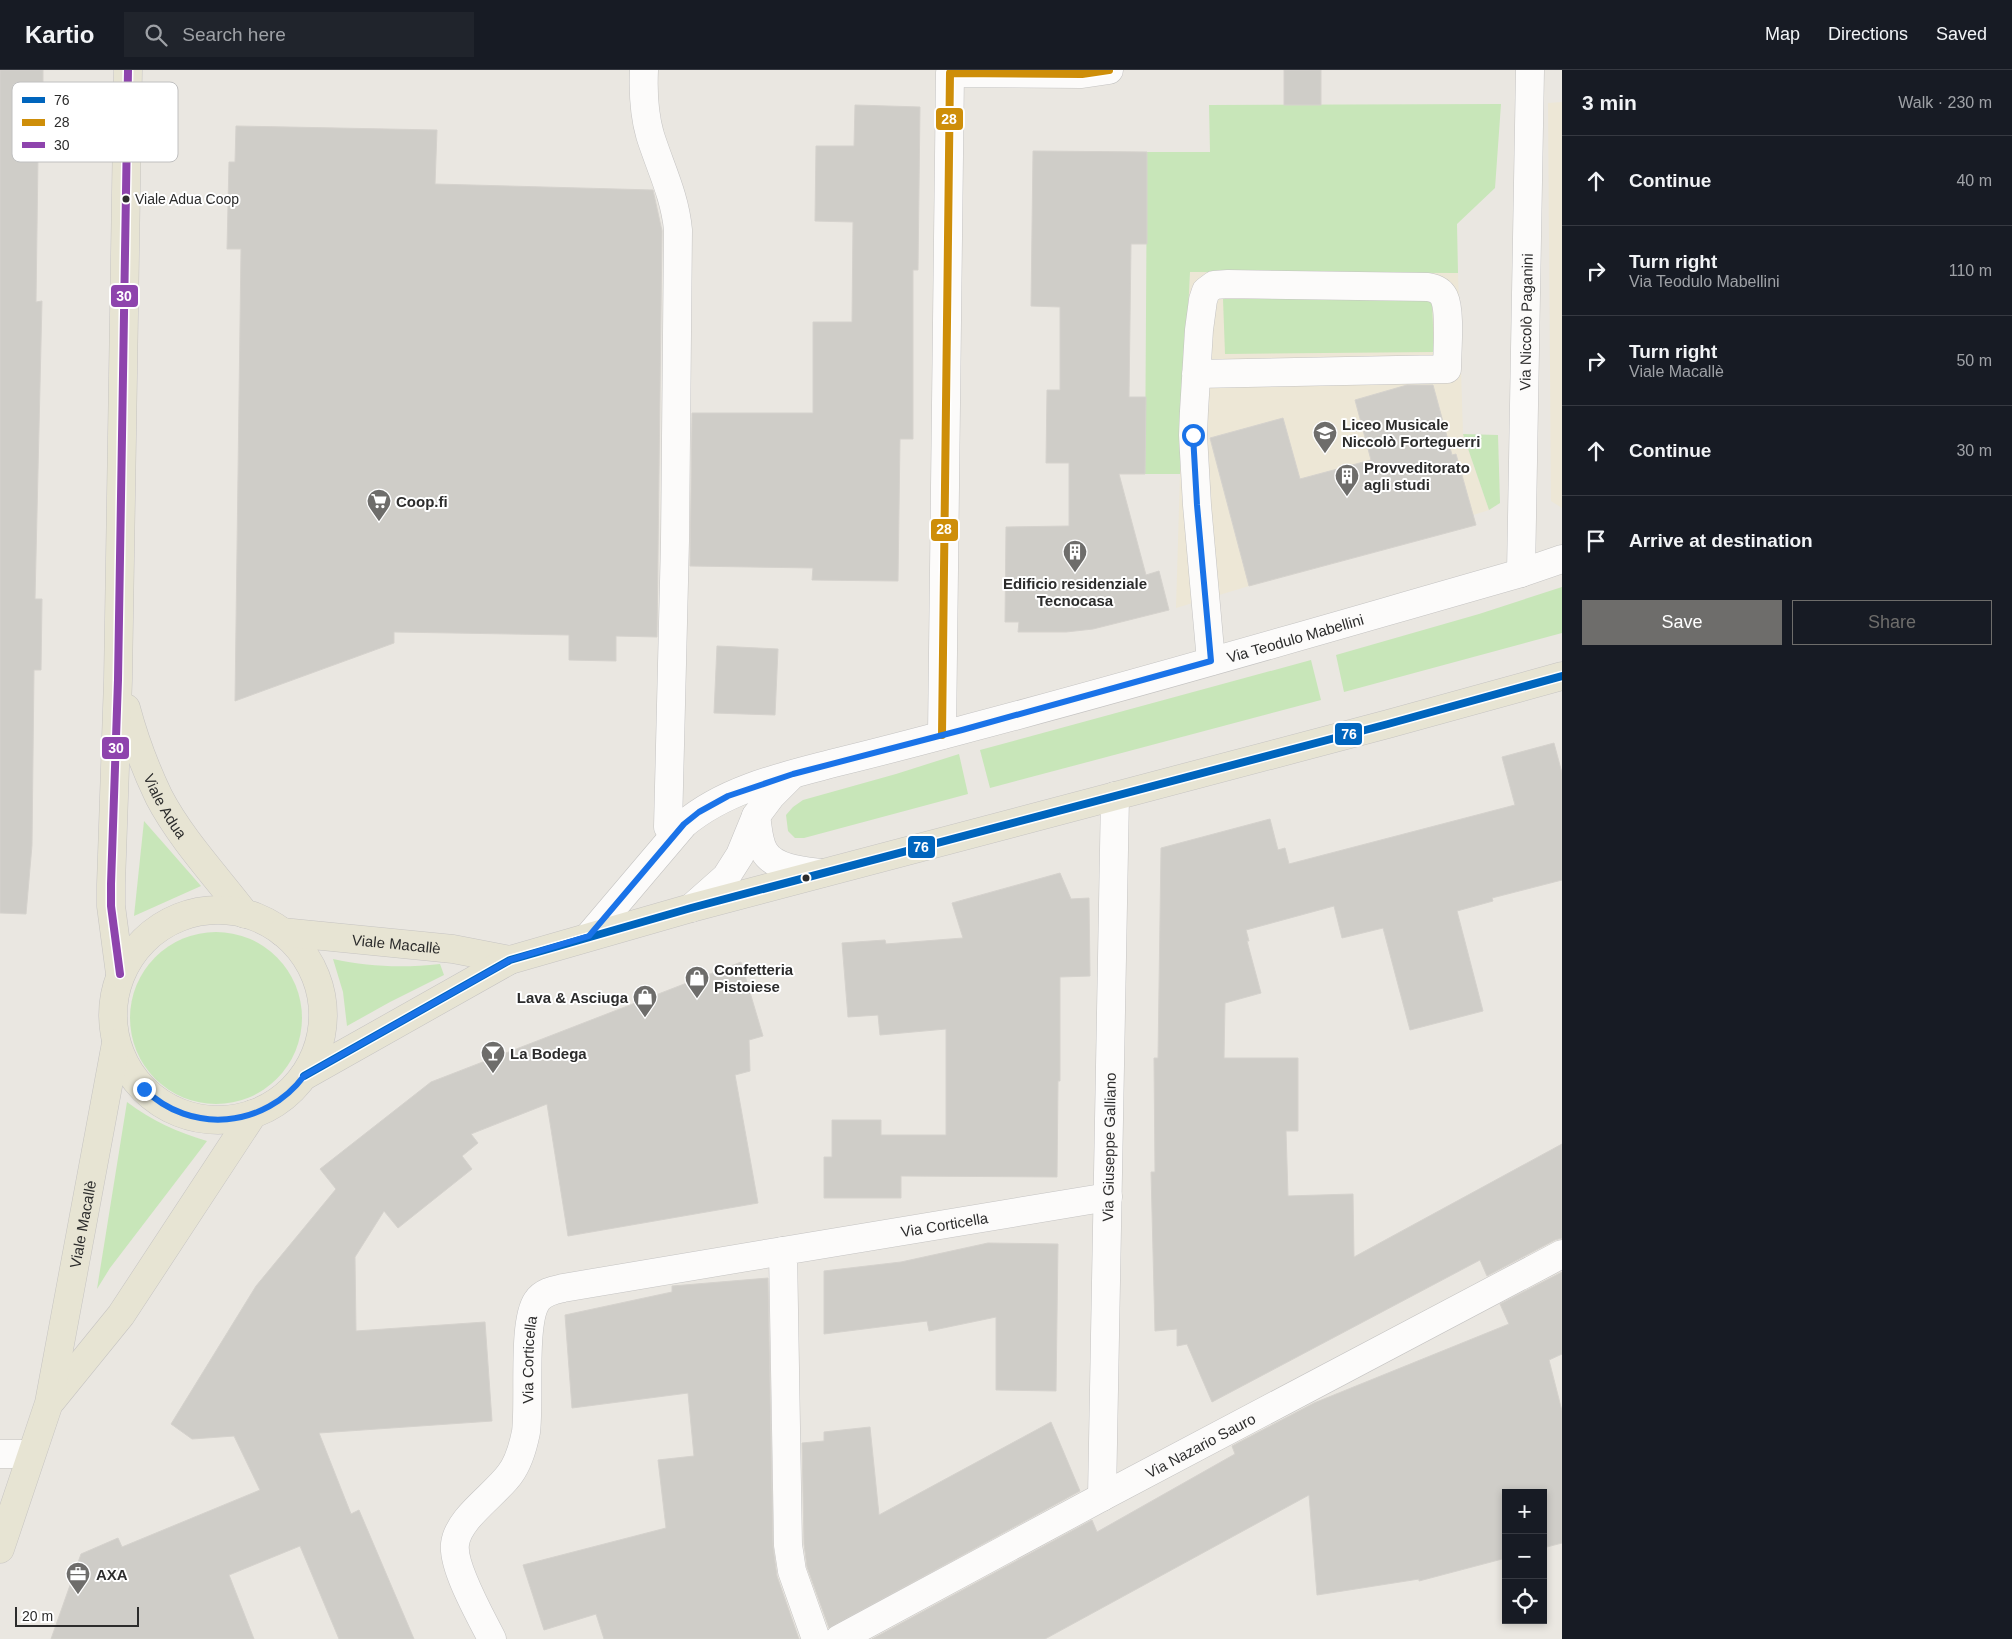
<!DOCTYPE html>
<html lang="en">
<head>
<meta charset="utf-8">
<style>
	:root { --surface:#171b24; --page:#20242c; --text:#f1f3f6; --muted:#9ea1a6; --line:#363941; --accent:#6e6d6b }
	body { margin:0; font-family:Arial,sans-serif; background:var(--page); color:var(--text) }
	.controls { position:absolute; right:15px; bottom:15px; display:grid; overflow:hidden; border-radius:0px; box-shadow:0 2px 8px #0003 }
	.controls button { width:45px; height:45px; display:grid; place-items:center; padding:0; border:0; border-bottom:1px solid var(--line); background:var(--surface); color:var(--text); font:25px sans-serif }
	.scale { position:absolute; left:15px; bottom:12px; width:124px; box-sizing:border-box; padding-left:5px; border:2px solid #2c2c2c; border-top:0; font-size:14px; line-height:18px; white-space:nowrap; color:#2c2c2c; -webkit-text-stroke:4px #fff; paint-order:stroke }
	.stop { position:absolute; width:15px; height:15px; margin:-11px; border:4px solid #1a73e8; border-radius:50%; background:#fff }
	.stop.end { background:#1a73e8; border-color:#fff; box-shadow:0 1px 5px #0008 }
	.list { margin:0; padding:0; list-style:none }
	h2 { display:flex; justify-content:space-between; align-items:center; height:65px; margin:0; padding:0 20px; font-size:21px }
	h2 small { font-size:16px; font-weight:400; color:var(--muted) }
	.list li { display:grid; grid-template-columns:32px 1fr auto; gap:15px; align-items:center; box-sizing:border-box; height:90px; padding:0 20px; border-top:1px solid var(--line) }
	.list b { display:block; font-size:19px; white-space:nowrap }
	.list p { margin:0; font-size:16px; white-space:nowrap; color:var(--muted) }
	.list em { font-size:16px; font-style:normal; color:var(--muted) }
	.actions { display:flex; gap:10px; padding:15px 20px }
	.actions a { flex:1; padding:11px 0; border:1px solid var(--accent); border-radius:0px; text-align:center; font-size:18px; color:var(--accent) }
	.actions .main { background:var(--accent); color:#fff }
	.icon { flex:none; width:28px; height:28px; fill:none; stroke:currentColor; stroke-width:2; stroke-linecap:round; stroke-linejoin:round }
	.map { position:relative; flex:none; width:1562px; height:1569px; overflow:hidden }
	header { display:flex; align-items:center; gap:30px; box-sizing:border-box; height:70px; padding:0 25px; background:var(--surface); border-bottom:1px solid var(--line) }
	header strong { font-size:24px }
	nav { display:flex; gap:28px; margin-inline-start:auto; font-size:18px }
	.search { width:350px; height:45px; background:var(--page); display:flex; align-items:center; gap:12px; box-sizing:border-box; padding:0 18px; border-radius:0px; color:var(--muted); font-size:19px }
	main { display:flex }
	aside { flex:1; background:var(--surface) }
	.map>svg:first-child { display:block }
	.education { fill:#ede7d6 }
	.green { fill:#c8e6b9 }
	.building { fill:#cfcdc8; stroke:#d5d2cd }
	.lines { fill:none; stroke-linecap:round; stroke-linejoin:round }
	.minor-casing { stroke:#c4c3c2; stroke-width:29 }
	.major-casing { stroke:#c6c4c2; stroke-width:29 }
	.minor { stroke:#fcfbfa; stroke-width:28 }
	.major { stroke:#e7e4d3; stroke-width:28 }
	.bus-1-casing { stroke:#fff; stroke-width:11 }
	.bus-2-casing { stroke:#fff; stroke-width:11 }
	.bus-3-casing { stroke:#fff; stroke-width:11 }
	.bus-1 { stroke:#0065bd; stroke-width:8 }
	.bus-2 { stroke:#ce8e09; stroke-width:8 }
	.bus-3 { stroke:#8e44ad; stroke-width:8 }
	.route { stroke:#1a73e8; stroke-width:6 }
	.bus-dot { fill:#2c2c2c; stroke:#fff; stroke-width:2 }
	.labels { text-anchor:middle; dominant-baseline:central; stroke-width:4; stroke-linejoin:round; paint-order:stroke }
	.bus-label { font-size:14px; fill:#2c2c2c; stroke:#fff; text-anchor:start }
	.street-label { font-size:15px; fill:#2c2c2c; stroke:#fff }
	.poi-label { font-size:15px; font-weight:bold; fill:#2c2c2c; stroke:#fff; text-anchor:start }
	.key { fill:#fff; stroke:#c0c0c0; stroke-width:1 }
	.key-label { font-size:14px; fill:#2c2c2c }
	.line-badge { stroke:#fff; stroke-width:2 }
	.badge-label { font-size:14px; text-anchor:middle; font-weight:bold; fill:#fff }
</style>
</head>
<body>
<header>
<strong>Kartio</strong>
<div class="search"><svg class="icon" aria-label="search" viewBox="0 0 24 24"><circle cx="10" cy="10" r="6"/><path d="M15 15l6 6"/></svg>Search here</div>
<nav><a>Map</a><a>Directions</a><a>Saved</a></nav>
</header>
<main>
<div class="map">
<svg width="1562" height="1569" viewBox="0 0 1562 1569">
	<rect width="100%" height="100%" fill="#eae7e1"/>
	<!-- education -->
	<g class="education">
		<polygon points="1562,32 1562,438 1551,431 1548,33"/>
		<polygon points="1190,202 1458,203 1463,364 1489,440 1473,445 1475,455 1249,516 1176,538 1180,404"/>
	</g>
	<!-- green -->
	<g class="green">
		<polygon points="1501,34 1495,118 1457,154 1458,203 1190,202 1180,404 1145,404 1147,82 1210,82 1209,35"/>
		<polygon points="1223,229 1432,229 1434,282 1225,284"/>
		<polygon points="1463,364 1498,365 1500,433 1489,440"/>
		<polygon points="1562,517 1562,563 1344,622 1336,585 1479,544"/>
		<polygon points="1311,590 1321,630 990,718 980,680"/>
		<polygon points="959,684 968,724 804,768 795,768 788,761 786,745 793,737 803,730 896,704"/>
		<polygon points="144,751 201,816 134,846"/>
		<circle cx="216" cy="948" r="86"/>
		<path d="M 333,889 C 369,897 404,898 440,894 L 444,905 L 390,932 L 347,956 L 343,922 Z"/>
		<path d="M 127,1032 C 152,1051 177,1062 207,1071 L 110,1198 L 97,1219 Z"/>
	</g>
	<!-- building -->
	<g class="building">
		<polygon points="0,0 43,0 43,87 38,87 36,232 42,231 35,529 42,529 41,600 34,600 32,775 26,844 0,843"/>
		<rect x="1284" y="0" width="37" height="35"/>
		<polygon points="855,35 920,37 918,200 913,200 913,369 900,369 898,511 812,510 813,498 690,496 692,343 813,343 813,252 852,252 853,152 815,151 816,76 854,76"/>
		<polygon points="236,56 437,60 435,114 653,120 662,161 657,567 616,566 616,591 569,590 569,565 394,562 394,573 235,631 241,179 227,179 229,92 235,92"/>
		<polygon points="1033,81 1147,82 1147,174 1131,174 1129,327 1146,327 1145,404 1119,404 1146,505 1159,501 1169,540 1093,559 1066,562 1018,562 1019,552 1005,552 1006,457 1069,456 1069,393 1046,393 1047,320 1060,320 1060,237 1031,236"/>
		<polygon points="1407,315 1433,315 1452,385 1456,384 1476,455 1249,516 1210,368 1283,348 1300,409 1371,390 1355,330"/>
		<polygon points="717,576 778,579 775,645 714,643"/>
		<polygon points="1554,673 1562,703 1562,810 1492,828 1493,831 1457,841 1483,941 1410,960 1383,858 1342,868 1334,836 1246,860 1249,871 1247,871 1261,923 1225,933 1224,988 1298,988 1298,1061 1286,1061 1288,1126 1353,1124 1354,1187 1562,1074 1562,1168 1555,1170 1487,1206 1480,1190 1212,1332 1187,1274 1177,1276 1177,1259 1155,1261 1151,1102 1155,1102 1154,988 1158,988 1161,778 1270,749 1278,780 1285,778 1289,794 1515,735 1502,687"/>
		<polygon points="1060,803 1071,829 1089,828 1090,906 1060,907 1060,1011 1058,1011 1057,1107 901,1106 901,1128 824,1128 824,1087 832,1087 832,1050 881,1050 881,1065 946,1065 946,959 880,965 878,945 848,947 842,873 885,870 886,874 963,868 952,833"/>
		<polygon points="741,892 763,966 749,970 750,1001 735,1005 758,1133 568,1166 547,1034 471,1064 478,1073 462,1086 472,1099 398,1158 384,1141 355,1187 356,1261 485,1252 492,1351 319,1363 351,1444 359,1440 414,1569 339,1569 300,1476 229,1505 254,1569 51,1569 81,1484 118,1468 122,1477 260,1420 234,1366 192,1369 171,1354 256,1216 336,1119 320,1099 431,1012"/>
		<polygon points="988,1173 1058,1174 1056,1321 996,1320 996,1247 929,1261 927,1251 824,1264 824,1201 901,1192"/>
		<polygon points="1562,1202 1562,1284 1549,1290 1562,1341 1562,1473 1543,1478 1543,1423 1506,1423 1506,1488 1419,1511 1419,1509 1317,1525 1309,1425 1045,1569 872,1569 1092,1450 1097,1462 1235,1384 1232,1376 1314,1333 1509,1254 1500,1234"/>
		<polygon points="768,1208 773,1477 777,1506 799,1569 604,1569 596,1544 544,1560 523,1495 666,1458 658,1390 694,1386 688,1323 572,1338 565,1245 672,1222 672,1216"/>
		<polygon points="1051,1352 1080,1421 829,1558 807,1497 804,1474 802,1373 824,1371 824,1362 870,1357 879,1445"/>
	</g>
	<g class="lines">
		<defs>
			<g id="minor">
				<path d="M 644,0 C 643,22 644,44 650,65 C 660,97 675,126 678,160 L 675,471 L 668,757"/>
				<path d="M 1196,304 L 1447,299 C 1447,281 1451,242 1444,227 C 1441,221 1434,218 1428,217 L 1228,214 L 1214,215 L 1206,221 L 1203,230 L 1199,260 L 1194,341 L 1193,365 L 1197,435 L 1211,591"/>
				<path id="s1" d="M 1521,503 L 1530,0"/>
				<polyline points="942,665 950,3 1082,4 1109,0"/>
				<path d="M 756,746 C 758,757 758,771 764,781 C 774,799 804,801 822,803"/>
				<polyline points="691,838 726,807 740,785 756,746 771,726 790,707"/>
				<path id="s2" d="M 589,866 L 684,754 C 727,718 785,706 838,692 C 879,682 921,671 962,660 C 1149,611 1335,556 1521,503 L 1562,489"/>
				<polyline points="0,1384 31,1384"/>
				<path id="s3" d="M 1102,1427 L 1115,726"/>
				<path id="s4" d="M 492,1569 C 481,1547 452,1497 455,1474 C 458,1448 495,1425 510,1404 C 519,1392 523,1377 526,1362 C 530,1332 522,1252 537,1231 C 543,1222 554,1220 563,1218 L 783,1181"/>
				<path id="s5" d="M 816,1569 L 792,1501 L 788,1475 L 783,1181 L 1108,1127"/>
				<path id="s6" d="M 839,1569 L 1102,1427 L 1562,1184"/>
			</g>
			<g id="major">
				<path id="s7" d="M 126,638 C 134,668 145,698 159,727 C 181,769 216,806 245,844"/>
				<circle cx="218" cy="945" r="105"/>
				<path id="s8" d="M 282,862 L 453,879 L 510,890"/>
				<polyline points="120,904 111,836 111,814 118,610 128,0"/>
				<polyline points="304,1006 510,890 691,838 1388,654 1562,606"/>
				<polyline points="52,1330 121,1245 253,1044"/>
				<path id="s9" d="M 0,1479 L 49,1333 L 116,973"/>
			</g>
		</defs>
		<!-- minor casing -->
		<use href="#minor" class="minor-casing"/>
		<!-- major casing -->
		<use href="#major" class="major-casing"/>
		<!-- minor -->
		<use href="#minor" class="minor"/>
		<!-- major -->
		<use href="#major" class="major"/>
		<defs>
			<polyline id="bus-1" points="304,1006 510,890 691,838 1388,654 1562,606"/>
			<polyline id="bus-2" points="942,665 950,3 1082,4 1109,0"/>
			<polyline id="bus-3" points="120,904 111,836 111,814 118,610 128,0"/>
		</defs>
		<!-- bus-1 casing -->
		<use href="#bus-1" class="bus-1-casing"/>
		<!-- bus-2 casing -->
		<use href="#bus-2" class="bus-2-casing"/>
		<!-- bus-3 casing -->
		<use href="#bus-3" class="bus-3-casing"/>
		<!-- bus-1 -->
		<use href="#bus-1" class="bus-1"/>
		<!-- bus-2 -->
		<use href="#bus-2" class="bus-2"/>
		<!-- bus-3 -->
		<use href="#bus-3" class="bus-3"/>
	</g>
	<g class="lines">
		<!-- route -->
		<path class="route" d="M 144,1019 C 191,1065 265,1058 304,1006 L 510,890 L 589,866 L 684,754 L 699,742 L 728,726 L 793,704 L 962,660 L 1211,591 L 1197,435 L 1193,365"/>
	</g>
	<!-- icons -->
	<defs>
		<symbol id="school-pin" viewBox="-11 -11 22 30"><path d="M0 17L-7.5 6A9.5 9.5 0 1 1 7.5 6Z" fill="#6e6d6b" stroke="#fff"/><path d="M0-5L7-2L0 1L-7-2ZM-4 1L0 2.5L4 1V4Q0 6-4 4Z" fill="#fff"/></symbol>
		<symbol id="building-pin" viewBox="-11 -11 22 30"><path d="M0 17L-7.5 6A9.5 9.5 0 1 1 7.5 6Z" fill="#6e6d6b" stroke="#fff"/><path d="M-4-6H4V6H1V3H-1V6H-4ZM-2.5-4.3h1.7v1.8h-1.7ZM.8-4.3h1.7v1.8H.8ZM-2.5-1h1.7V.8h-1.7ZM.8-1h1.7V.8H.8Z" fill="#fff"/></symbol>
		<symbol id="supermarket-pin" viewBox="-11 -11 22 30"><path d="M0 17L-7.5 6A9.5 9.5 0 1 1 7.5 6Z" fill="#6e6d6b" stroke="#fff"/><path d="M-6-5.5h2.5l.6 2H6L4.5 2H-2.5L-4.4-4H-6ZM-1.5 3.2a1.3 1.3 0 1 0 .1 0ZM3 3.2a1.3 1.3 0 1 0 .1 0Z" fill="#fff"/></symbol>
		<symbol id="shop-pin" viewBox="-11 -11 22 30"><path d="M0 17L-7.5 6A9.5 9.5 0 1 1 7.5 6Z" fill="#6e6d6b" stroke="#fff"/><path d="M-5-2.5h2.3a2.7 3.5 0 0 1 5.4 0H5L5.5 6h-11ZM-1.5-2.5h3a1.5 2.3 0 0 0-3 0Z" fill="#fff"/></symbol>
		<symbol id="bar-pin" viewBox="-11 -11 22 30"><path d="M0 17L-7.5 6A9.5 9.5 0 1 1 7.5 6Z" fill="#6e6d6b" stroke="#fff"/><path d="M-6-5H6L.8 .8V4.5H3.5V6h-7V4.5H-.8V.8Z" fill="#fff"/></symbol>
		<symbol id="office-pin" viewBox="-11 -11 22 30"><path d="M0 17L-7.5 6A9.5 9.5 0 1 1 7.5 6Z" fill="#6e6d6b" stroke="#fff"/><path d="M-6-3h4V-5.5h4V-3h4V5H-6ZM-1-4.5V-3h2v-1.5ZM-6 0V1H6V0Z" fill="#fff"/></symbol>
	</defs>
	<g fill-rule="evenodd">
		<use href="#school-pin" x="1311" y="349" width="28" height="38"/>
		<use href="#building-pin" x="1333" y="392" width="28" height="38"/>
		<use href="#supermarket-pin" x="365" y="417" width="28" height="38"/>
		<use href="#building-pin" x="1061" y="468" width="28" height="38"/>
		<use href="#shop-pin" x="683" y="894" width="28" height="38"/>
		<use href="#shop-pin" x="631" y="913" width="28" height="38"/>
		<use href="#bar-pin" x="479" y="969" width="28" height="38"/>
		<use href="#office-pin" x="64" y="1490" width="28" height="38"/>
	</g>
	<!-- markers -->
	<g class="bus-dot">
		<circle cx="126" cy="129" r="4.5"/>
		<circle cx="806" cy="808" r="4.5"/>
	</g>
	<g class="labels">
		<!-- bus labels -->
		<g class="bus-label">
			<text x="135" y="129">Viale Adua Coop</text>
		</g>
		<!-- street labels -->
		<g class="street-label">
			<text stroke="none"><textPath href="#s1" startOffset="251">Via Niccolò Paganini</textPath></text>
			<text stroke="none"><textPath href="#s2" startOffset="788">Via Teodulo Mabellini</textPath></text>
			<text stroke="none"><textPath href="#s7" startOffset="106">Viale Adua</textPath></text>
			<text stroke="none"><textPath href="#s8" startOffset="115">Viale Macallè</textPath></text>
			<text stroke="none"><textPath href="#s3" startOffset="350">Via Giuseppe Galliano</textPath></text>
			<text stroke="none"><textPath href="#s9" startOffset="336">Viale Macallè</textPath></text>
			<text stroke="none"><textPath href="#s5" startOffset="556">Via Corticella</textPath></text>
			<text stroke="none"><textPath href="#s4" startOffset="311">Via Corticella</textPath></text>
			<text stroke="none"><textPath href="#s6" startOffset="410">Via Nazario Sauro</textPath></text>
		</g>
		<!-- poi labels -->
		<g class="poi-label">
			<text x="1342" y="354">Liceo Musicale<tspan x="1342" dy="17">Niccolò Forteguerri</tspan></text>
			<text x="1364" y="397">Provveditorato<tspan x="1364" dy="17">agli studi</tspan></text>
			<text x="396" y="431">Coop.fi</text>
			<text x="1075" y="513" text-anchor="middle">Edificio residenziale<tspan x="1075" dy="17">Tecnocasa</tspan></text>
			<text x="714" y="899">Confetteria<tspan x="714" dy="17">Pistoiese</tspan></text>
			<text x="628" y="927" text-anchor="end">Lava &amp; Asciuga</text>
			<text x="510" y="983">La Bodega</text>
			<text x="96" y="1504">AXA</text>
		</g>
	</g>
	<!-- legend -->
	<rect x="12" y="12" width="166" height="80" rx="8" class="key"/>
	<rect x="22" y="27" width="23" height="6" fill="#0065bd"/>
	<rect x="22" y="49" width="23" height="7" fill="#ce8e09"/>
	<rect x="22" y="72" width="23" height="6" fill="#8e44ad"/>
	<g class="key-label">
		<text x="54" y="35">76</text>
		<text x="54" y="57">28</text>
		<text x="54" y="80">30</text>
	</g>
	<g class="line-badge">
		<rect x="935" y="37" width="29" height="24" rx="5" fill="#ce8e09"/>
		<rect x="110" y="214" width="29" height="24" rx="5" fill="#8e44ad"/>
		<rect x="930" y="448" width="29" height="24" rx="5" fill="#ce8e09"/>
		<rect x="1334" y="652" width="29" height="24" rx="5" fill="#0065bd"/>
		<rect x="101" y="666" width="29" height="24" rx="5" fill="#8e44ad"/>
		<rect x="907" y="765" width="29" height="24" rx="5" fill="#0065bd"/>
	</g>
	<g class="badge-label">
		<text x="949" y="54">28</text>
		<text x="124" y="231">30</text>
		<text x="944" y="464">28</text>
		<text x="1349" y="669">76</text>
		<text x="116" y="683">30</text>
		<text x="921" y="782">76</text>
	</g>
</svg>
<div class="controls">
<button>+</button>
<button>−</button>
<button><svg class="icon" aria-label="locate" viewBox="0 0 24 24"><circle cx="12" cy="12" r="6"/><path d="M12 2v4M12 18v4M2 12h4M18 12h4"/></svg></button>
</div>
<div class="scale">20 m</div>
<div class="stop" style="left:1193px;top:365px"></div>
<div class="stop end" style="left:144px;top:1019px"></div>
</div>
<aside>
<h2>3 min<small>Walk · 230 m</small></h2>
<ul class="list">
<li><svg class="icon" aria-label="ahead" viewBox="0 0 24 24"><path d="M12 20V5M6 11l6-6 6 6"/></svg><div><b>Continue</b></div><em>40 m</em></li>
<li><svg class="icon" aria-label="right" viewBox="0 0 24 24"><path d="M7 20v-9h11M14 6l5 5-5 5"/></svg><div><b>Turn right</b><p>Via Teodulo Mabellini</p></div><em>110 m</em></li>
<li><svg class="icon" aria-label="right" viewBox="0 0 24 24"><path d="M7 20v-9h11M14 6l5 5-5 5"/></svg><div><b>Turn right</b><p>Viale Macallè</p></div><em>50 m</em></li>
<li><svg class="icon" aria-label="ahead" viewBox="0 0 24 24"><path d="M12 20V5M6 11l6-6 6 6"/></svg><div><b>Continue</b></div><em>30 m</em></li>
<li><svg class="icon" aria-label="arrive" viewBox="0 0 24 24"><path d="M6 21V4h12l-3 4 3 4H6"/></svg><div><b>Arrive at destination</b></div></li>
</ul>
<div class="actions"><a class="main">Save</a><a>Share</a></div>
</aside>
</main>
</body>
</html>
